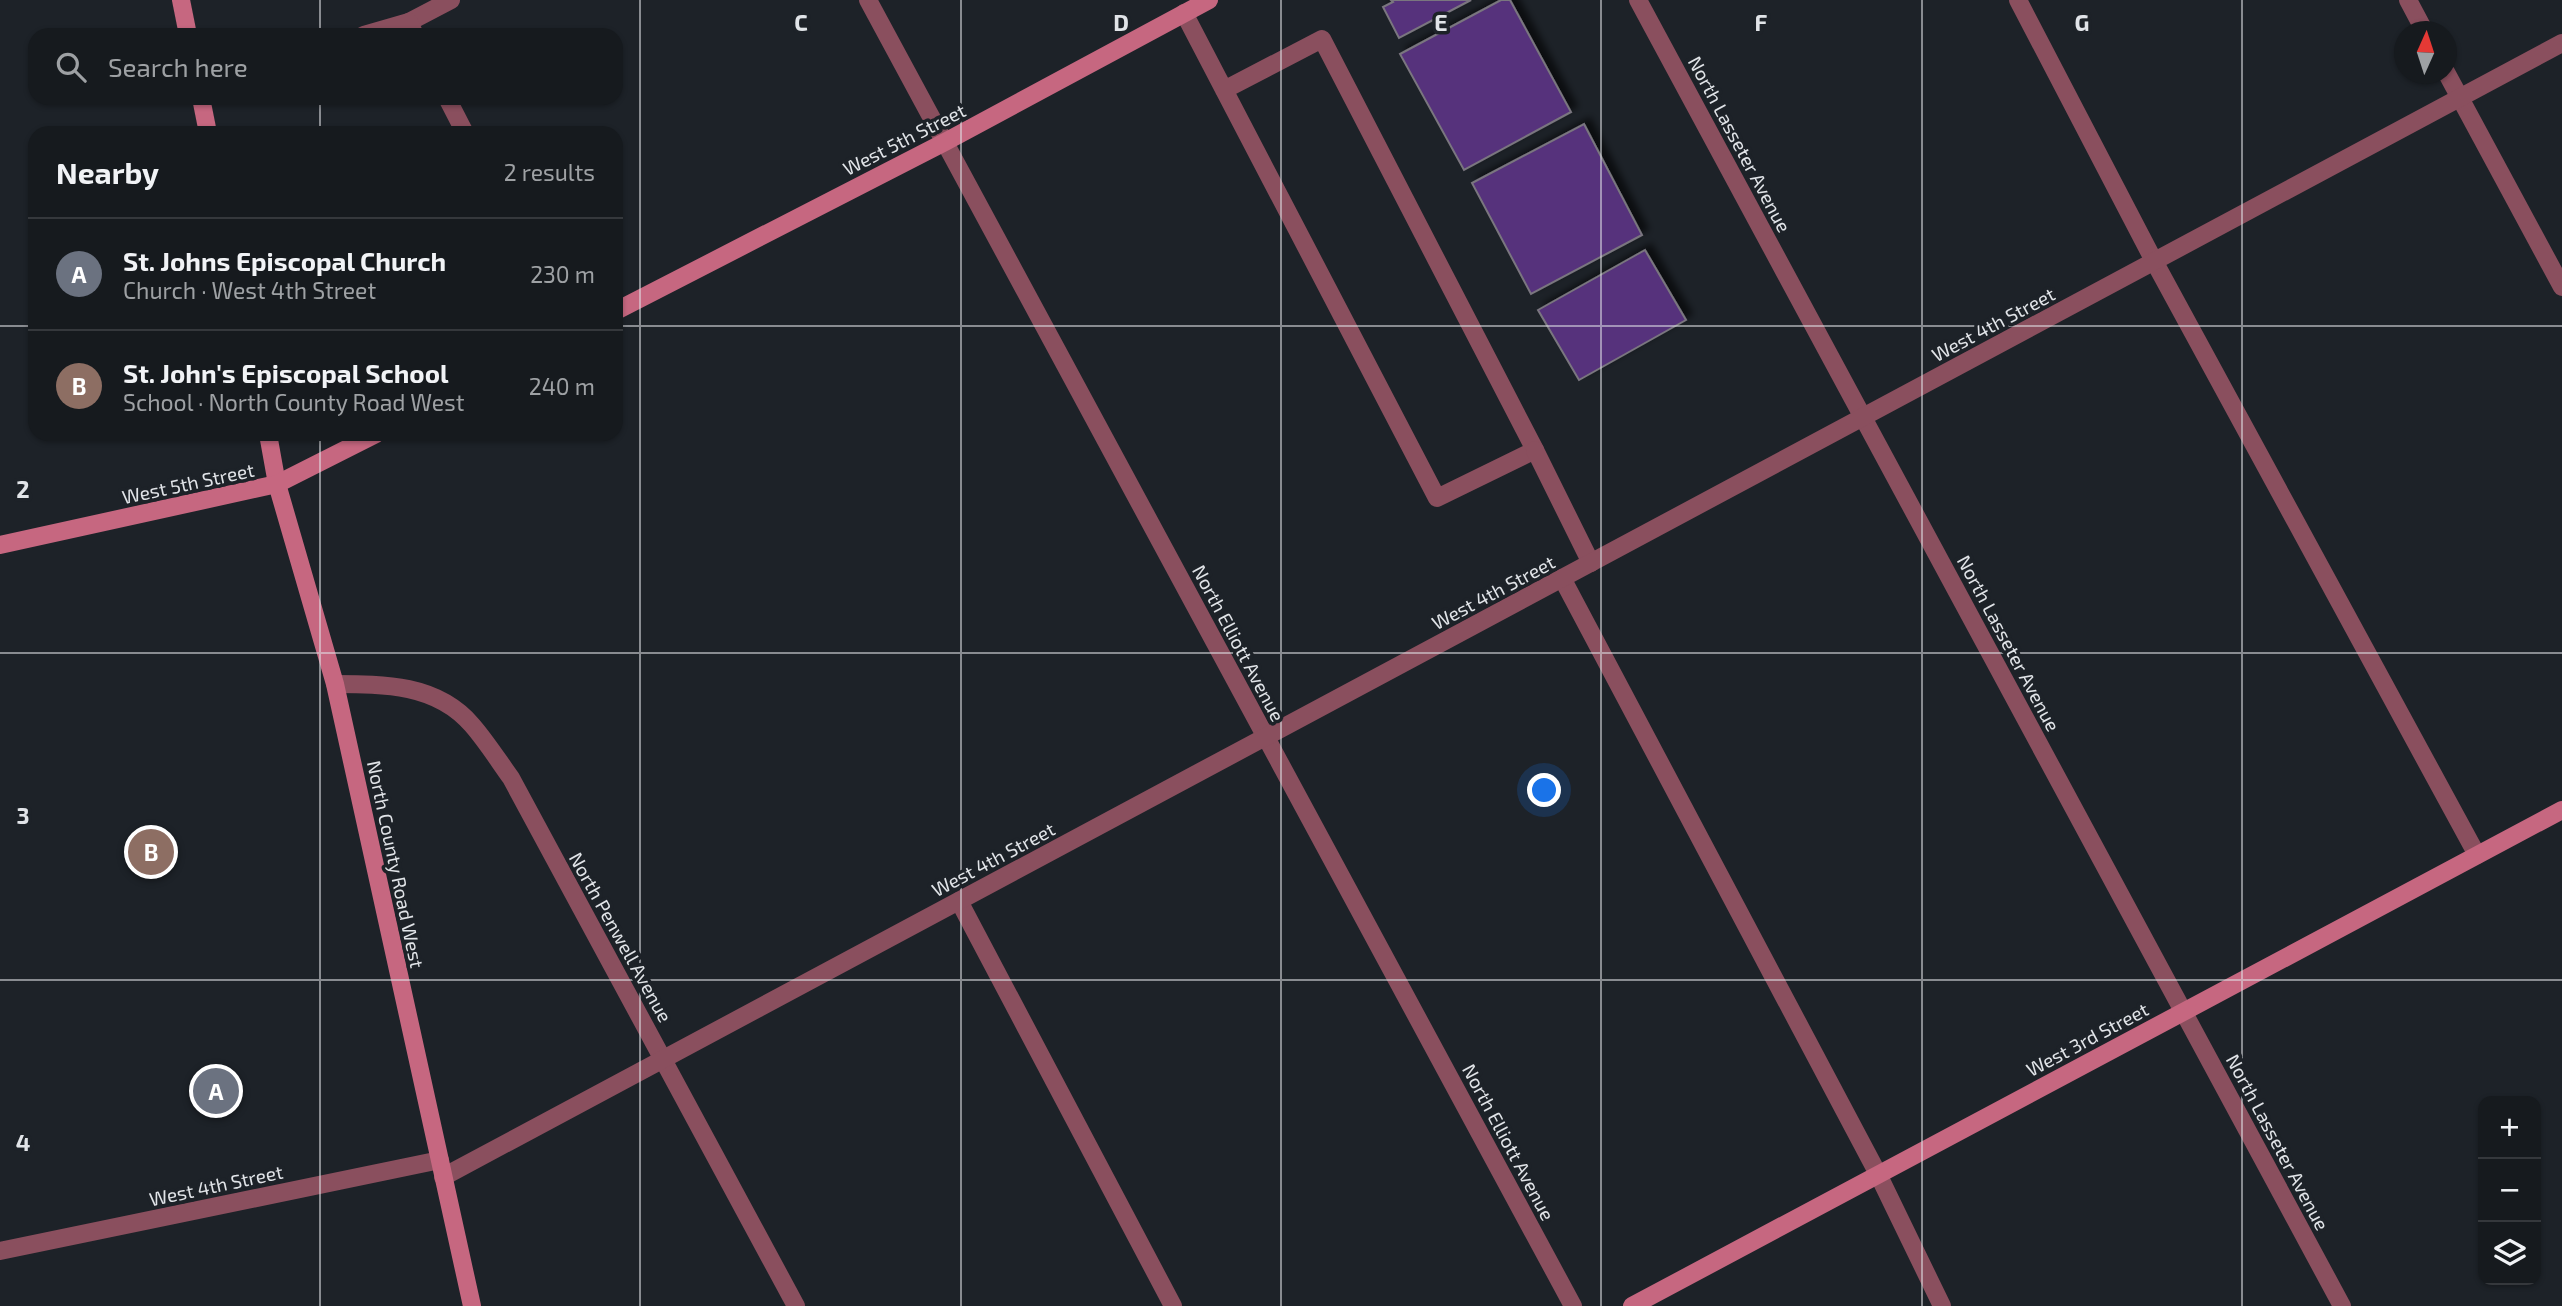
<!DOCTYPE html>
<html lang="en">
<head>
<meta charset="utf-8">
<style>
	:root { --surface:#161a1e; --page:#1f2327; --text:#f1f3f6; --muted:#9ea1a4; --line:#35383c; --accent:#db2777 }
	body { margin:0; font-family:"Exo 2",sans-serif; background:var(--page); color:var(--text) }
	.controls { position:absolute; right:21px; bottom:21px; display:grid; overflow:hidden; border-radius:14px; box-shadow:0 2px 5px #0004 }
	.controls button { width:63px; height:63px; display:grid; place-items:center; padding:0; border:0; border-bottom:2px solid var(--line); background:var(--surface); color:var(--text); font:35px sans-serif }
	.compass { position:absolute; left:2394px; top:21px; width:63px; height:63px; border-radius:50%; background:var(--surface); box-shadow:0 2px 5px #0004; rotate:3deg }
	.you { position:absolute; left:1545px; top:791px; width:24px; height:24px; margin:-18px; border:5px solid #fff; border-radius:50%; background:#1a73e8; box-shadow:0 0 0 10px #1a73e833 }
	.badge { display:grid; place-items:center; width:46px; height:46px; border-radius:50%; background:var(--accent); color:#fff; font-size:23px; font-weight:700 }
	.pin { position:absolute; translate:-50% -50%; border:4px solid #fff; box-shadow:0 2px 7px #0006 }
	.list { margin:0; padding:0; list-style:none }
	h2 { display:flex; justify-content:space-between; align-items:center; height:91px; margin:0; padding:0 28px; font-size:30px }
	h2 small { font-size:23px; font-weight:400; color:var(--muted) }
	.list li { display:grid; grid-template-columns:46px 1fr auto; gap:21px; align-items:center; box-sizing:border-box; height:112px; padding:0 28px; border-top:2px solid var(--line) }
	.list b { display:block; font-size:26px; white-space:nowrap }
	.list p { margin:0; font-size:23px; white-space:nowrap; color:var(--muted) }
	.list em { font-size:23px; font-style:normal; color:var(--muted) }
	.icon { flex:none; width:38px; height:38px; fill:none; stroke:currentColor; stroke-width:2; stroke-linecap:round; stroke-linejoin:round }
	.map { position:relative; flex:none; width:2562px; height:1306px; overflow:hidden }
	.search { position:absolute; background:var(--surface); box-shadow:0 2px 5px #0004; left:28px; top:28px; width:595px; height:77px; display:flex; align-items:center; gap:18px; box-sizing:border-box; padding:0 24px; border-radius:21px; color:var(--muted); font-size:26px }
	.panel { position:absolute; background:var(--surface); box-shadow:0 2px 5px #0004; left:28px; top:126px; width:595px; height:315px; border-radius:21px }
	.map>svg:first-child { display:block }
	.building { fill:#56337b; stroke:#7a767f; stroke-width:2; filter:url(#shadow) }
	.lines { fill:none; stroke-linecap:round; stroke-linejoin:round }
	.lane { stroke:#8a4f5e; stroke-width:18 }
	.street { stroke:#8a4f5e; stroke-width:18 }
	.secondary { stroke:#c66780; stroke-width:18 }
	.grid { fill:none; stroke:#e1e4e8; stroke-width:2; stroke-opacity:0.55 }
	.labels { text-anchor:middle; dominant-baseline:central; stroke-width:7; stroke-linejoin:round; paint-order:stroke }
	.street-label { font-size:19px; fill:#e1e4e8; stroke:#1d2228 }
	.grid-label { font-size:23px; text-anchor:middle; font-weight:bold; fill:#e1e4e8; stroke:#1d2228; stroke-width:7; stroke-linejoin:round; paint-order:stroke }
</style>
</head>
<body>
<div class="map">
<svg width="2562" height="1306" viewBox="0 0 2562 1306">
	<defs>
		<filter id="shadow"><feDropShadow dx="6" dy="-6" stdDeviation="3.5" flood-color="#0009"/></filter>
	</defs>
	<rect width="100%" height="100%" fill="#1d2228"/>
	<!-- building -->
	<g class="building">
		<polygon points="1391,0 1471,0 1399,38 1383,7 1393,2"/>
		<polygon points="1501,0 1510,0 1571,112 1464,170 1400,54"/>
		<polygon points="1584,124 1642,235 1531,294 1472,183"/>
		<polygon points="1645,250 1686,320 1579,380 1538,310"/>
	</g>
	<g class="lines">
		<!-- lane -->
		<g class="lane">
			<polyline points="2018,0 2154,261 2477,855"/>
			<polyline points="1184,13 1437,498 1535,450 1322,39 1224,90"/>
			<polyline points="409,22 451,0"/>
			<polyline points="364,35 409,22 415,35"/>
			<polyline points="447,98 465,133"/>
			<polyline points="1535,450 1591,563"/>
			<polyline points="1562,578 1878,1174 1942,1306"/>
			<polyline points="959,901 1173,1306"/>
		</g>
		<!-- street -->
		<g class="street">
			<polyline points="868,0 1573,1306"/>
			<polyline points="1638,0 2342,1306"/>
			<polyline points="2408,0 2425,32"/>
			<polyline points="2446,72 2562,287"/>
			<path d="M 335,684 C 384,684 437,684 472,725 C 486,741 498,760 511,778 L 796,1306"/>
			<polyline points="443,1177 2562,43"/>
			<polyline points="0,1251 440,1160"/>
		</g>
		<!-- secondary -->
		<g class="secondary">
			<polyline points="181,0 188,35"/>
			<polyline points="201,98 208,133"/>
			<polyline points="616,311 945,142 1209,0"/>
			<polyline points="268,434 277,484 335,684 472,1306"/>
			<polyline points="0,545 277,484 376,434"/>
			<polyline points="1632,1306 2562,810"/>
		</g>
	</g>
	<!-- grid -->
	<path class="grid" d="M 320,0 L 320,35M 640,0 L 640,1306M 961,0 L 961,1306M 1281,0 L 1281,1306M 1601,0 L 1601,1306M 1922,0 L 1922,1306M 2242,0 L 2242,1306M 320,98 L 320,133M 0,326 L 35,326M 616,326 L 2562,326M 320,434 L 320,1306M 0,653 L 2562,653M 0,980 L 2562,980"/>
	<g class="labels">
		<!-- street labels -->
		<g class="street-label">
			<text transform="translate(904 139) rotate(-27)">West 5th Street</text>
			<text transform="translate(1740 144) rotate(62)">North Lasseter Avenue</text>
			<text transform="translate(1993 324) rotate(-28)">West 4th Street</text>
			<text transform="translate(188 483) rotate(-12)">West 5th Street</text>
			<text transform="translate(1493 592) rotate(-28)">West 4th Street</text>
			<text transform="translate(1239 643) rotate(62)">North Elliott Avenue</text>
			<text transform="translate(2009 643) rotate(62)">North Lasseter Avenue</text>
			<text transform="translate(993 859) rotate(-28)">West 4th Street</text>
			<text transform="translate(396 864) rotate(78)">North County Road West</text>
			<text transform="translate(621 937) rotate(61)">North Penwell Avenue</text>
			<text transform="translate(2087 1039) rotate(-28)">West 3rd Street</text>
			<text transform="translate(1509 1142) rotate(62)">North Elliott Avenue</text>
			<text transform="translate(2278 1142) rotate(62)">North Lasseter Avenue</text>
			<text transform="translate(216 1185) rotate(-12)">West 4th Street</text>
		</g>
	</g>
	<g class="grid-label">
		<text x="801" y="31">C</text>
		<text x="1121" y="31">D</text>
		<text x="1441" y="31">E</text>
		<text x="1761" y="31">F</text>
		<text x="2082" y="31">G</text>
		<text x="23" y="498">2</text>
		<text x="23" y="824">3</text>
		<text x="23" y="1151">4</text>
	</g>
</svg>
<div class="controls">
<button>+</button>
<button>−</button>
<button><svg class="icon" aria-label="layers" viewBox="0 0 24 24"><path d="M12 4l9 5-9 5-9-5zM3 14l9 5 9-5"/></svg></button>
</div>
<svg class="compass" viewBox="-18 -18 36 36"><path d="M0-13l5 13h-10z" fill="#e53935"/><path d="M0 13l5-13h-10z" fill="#9ea1a4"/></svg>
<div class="you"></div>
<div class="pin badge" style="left:216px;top:1091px;background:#6b7280">A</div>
<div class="pin badge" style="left:151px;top:852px;background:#8d6e63">B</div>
<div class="search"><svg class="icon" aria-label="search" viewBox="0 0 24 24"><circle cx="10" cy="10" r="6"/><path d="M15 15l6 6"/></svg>Search here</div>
<section class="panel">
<h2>Nearby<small>2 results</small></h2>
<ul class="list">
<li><span class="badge" style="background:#6b7280">A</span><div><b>St. Johns Episcopal Church</b><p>Church · West 4th Street</p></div><em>230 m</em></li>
<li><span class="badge" style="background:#8d6e63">B</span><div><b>St. John's Episcopal School</b><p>School · North County Road West</p></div><em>240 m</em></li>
</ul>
</section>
</div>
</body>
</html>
